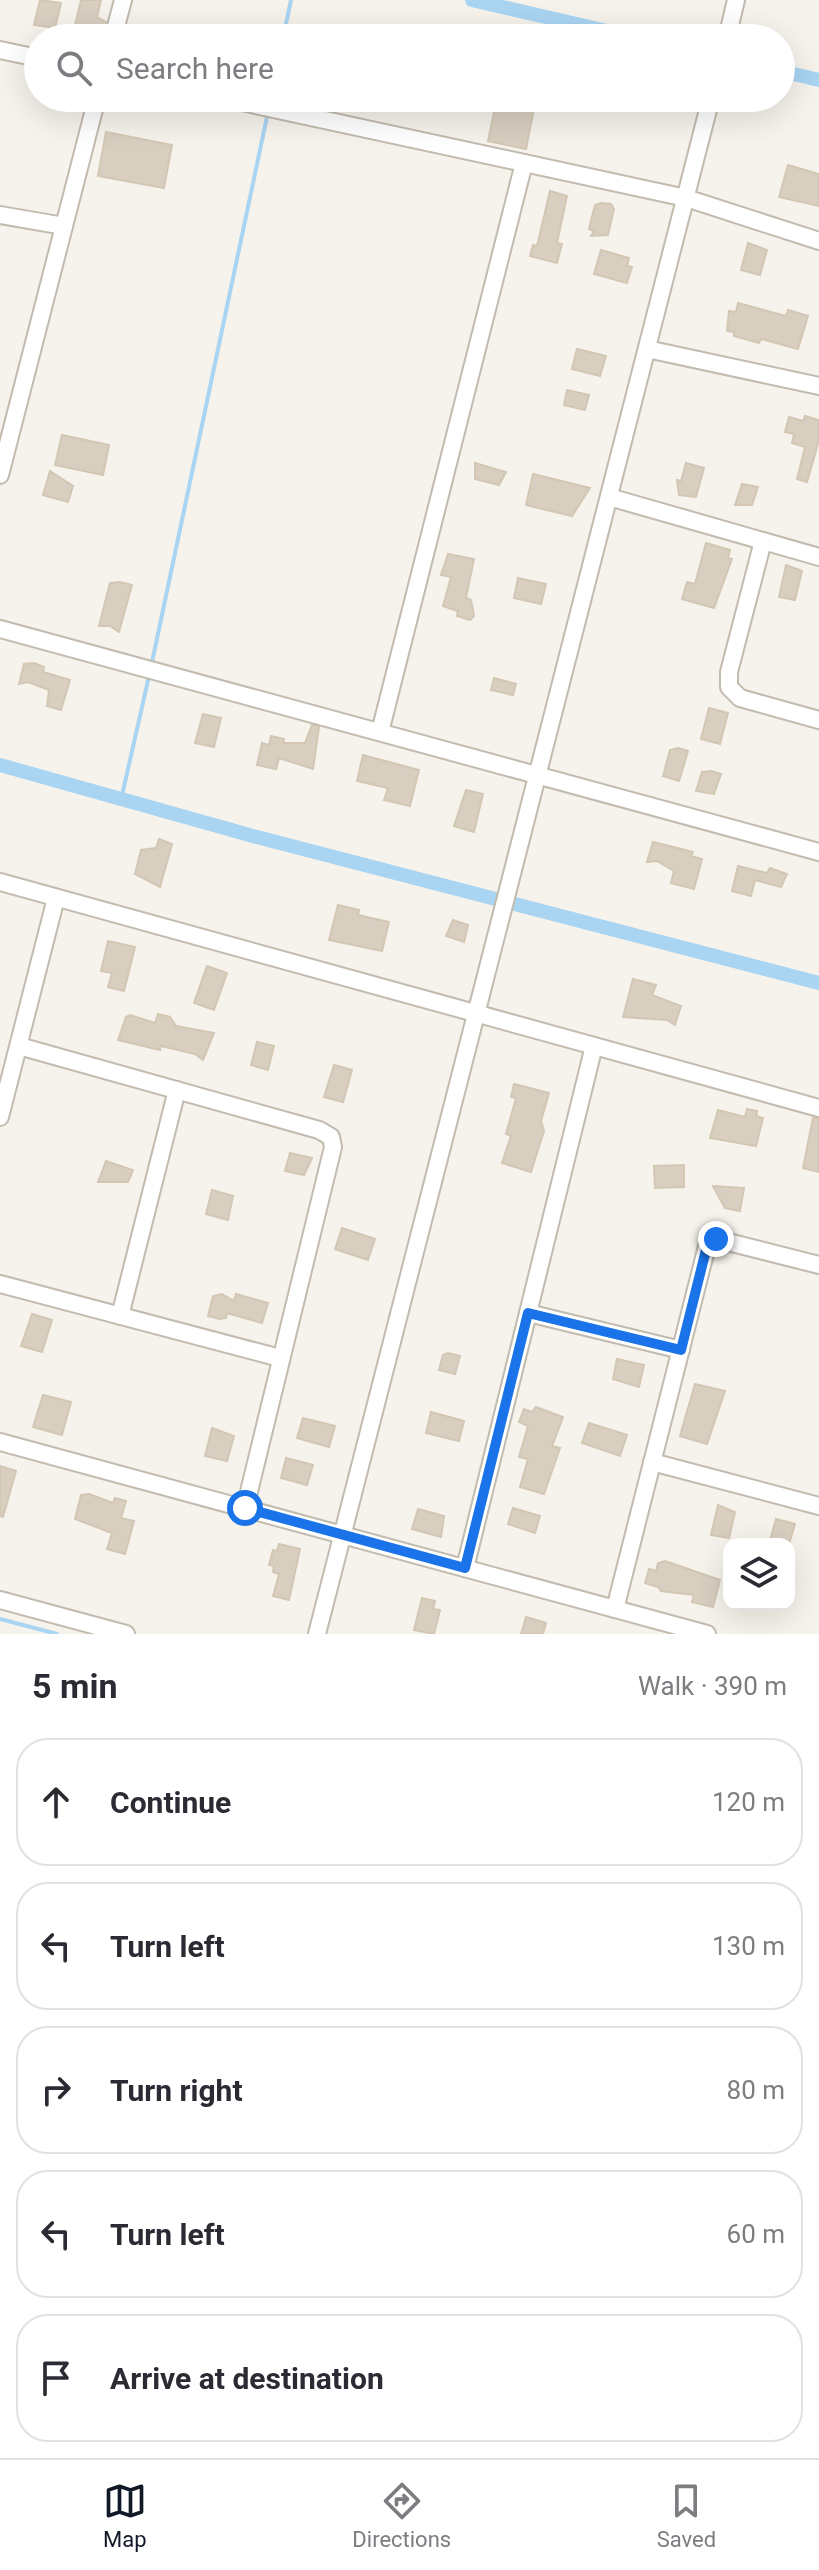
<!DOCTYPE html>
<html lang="en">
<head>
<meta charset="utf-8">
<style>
	:root { --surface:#fff; --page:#f7f7f7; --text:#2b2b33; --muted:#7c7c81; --line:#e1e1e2; --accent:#111827 }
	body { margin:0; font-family:Roboto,sans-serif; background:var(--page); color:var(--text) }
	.controls { position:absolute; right:24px; bottom:24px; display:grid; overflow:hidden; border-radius:16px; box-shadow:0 8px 32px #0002 }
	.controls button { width:72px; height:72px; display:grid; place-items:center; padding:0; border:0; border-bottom:2px solid var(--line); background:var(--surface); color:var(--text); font:40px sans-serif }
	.stop { position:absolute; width:24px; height:24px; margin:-18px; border:6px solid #1a73e8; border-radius:50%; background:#fff }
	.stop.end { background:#1a73e8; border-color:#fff; box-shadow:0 2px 8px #0008 }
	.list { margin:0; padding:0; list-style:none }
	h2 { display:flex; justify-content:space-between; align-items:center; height:104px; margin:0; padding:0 32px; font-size:34px }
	h2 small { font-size:26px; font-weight:400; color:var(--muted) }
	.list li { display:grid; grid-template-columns:52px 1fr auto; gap:24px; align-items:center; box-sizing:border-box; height:128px; margin:0 16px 16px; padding:0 16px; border:2px solid var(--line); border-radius:32px }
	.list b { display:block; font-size:30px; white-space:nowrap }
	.list em { font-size:26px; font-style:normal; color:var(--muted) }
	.icon { flex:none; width:44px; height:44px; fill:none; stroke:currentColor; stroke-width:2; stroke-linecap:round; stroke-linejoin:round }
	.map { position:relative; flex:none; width:819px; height:1634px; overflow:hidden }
	.search { position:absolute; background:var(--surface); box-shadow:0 8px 32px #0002; left:24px; right:24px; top:24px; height:88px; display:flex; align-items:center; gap:20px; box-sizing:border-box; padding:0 28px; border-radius:44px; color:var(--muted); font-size:30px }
	.sheet { height:824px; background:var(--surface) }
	nav { display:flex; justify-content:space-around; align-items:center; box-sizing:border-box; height:112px; border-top:2px solid var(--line); background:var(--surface); font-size:22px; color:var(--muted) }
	nav a { display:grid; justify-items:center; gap:4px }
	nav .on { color:var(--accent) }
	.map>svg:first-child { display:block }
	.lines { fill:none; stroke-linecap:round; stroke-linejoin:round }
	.stream { stroke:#a9d4f2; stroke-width:4 }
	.canal { stroke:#a9d4f2; stroke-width:14 }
	.building { fill:#d8cfc1; stroke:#d3c7b4; stroke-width:2 }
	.minor-casing { stroke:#c2bbae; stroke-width:20 }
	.minor { stroke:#fff; stroke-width:16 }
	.route { stroke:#1a73e8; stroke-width:10 }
</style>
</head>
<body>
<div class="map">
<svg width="819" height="1634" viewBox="0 0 819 1634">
	<rect width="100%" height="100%" fill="#f6f3ec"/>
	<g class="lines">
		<!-- stream -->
		<g class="stream">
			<polyline points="283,38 291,0"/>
			<polyline points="151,667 268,112"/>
			<polyline points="121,800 149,676"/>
			<polyline points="0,1619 57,1634"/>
		</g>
		<!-- canal -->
		<g class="canal">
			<polyline points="472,0 637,38"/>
			<polyline points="781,71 819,80"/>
			<polyline points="0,765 253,836 819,983"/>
		</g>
	</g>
	<!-- building -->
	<g class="building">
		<polygon points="40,0 61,3 55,28 34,25"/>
		<polygon points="81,0 101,0 97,17 106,22 105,27 75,25"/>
		<polygon points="497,98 536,98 526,149 488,141"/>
		<polygon points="106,132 172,145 164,188 98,176"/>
		<polygon points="788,165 819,174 819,206 779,197"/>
		<polygon points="550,191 567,196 557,243 562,244 557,263 530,256 533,245 537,246"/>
		<polygon points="601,203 611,204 614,209 608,235 591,236 594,231 589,229 595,205"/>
		<polygon points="748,243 767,250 760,275 741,270"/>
		<polygon points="601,250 629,258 627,266 632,267 627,283 594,274"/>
		<polygon points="738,303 786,316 788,310 808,316 798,349 761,339 759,343 734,336 734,332 727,331 729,311 736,312"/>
		<polygon points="577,349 606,356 600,376 572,369"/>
		<polygon points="567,390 589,395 585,410 564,405"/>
		<polygon points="805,416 819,420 819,440 807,482 797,479 805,447 792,443 794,434 785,432 789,417 803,421"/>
		<polygon points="62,435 109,445 103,475 55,465"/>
		<polygon points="475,463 506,472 499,485 475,479"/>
		<polygon points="686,463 704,468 696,497 679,495 677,480 681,481"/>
		<polygon points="50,471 73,486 68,502 43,495"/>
		<polygon points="533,474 590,488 572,516 526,505"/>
		<polygon points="742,484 758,487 752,505 735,505"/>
		<polygon points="706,543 730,550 728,558 732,559 714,608 682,599 687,582 695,584"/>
		<polygon points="448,554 474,559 466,598 471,600 474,616 470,620 457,616 458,611 443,606 451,577 441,575"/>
		<polygon points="786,565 802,571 795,600 779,597"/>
		<polygon points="518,578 546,584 541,604 514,598"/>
		<polygon points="120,582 132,585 119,632 110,626 99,626 110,583"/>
		<polygon points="34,663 44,667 43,672 70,680 61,710 47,706 49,690 28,682 19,684 24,664"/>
		<polygon points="494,678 516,684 513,695 491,690"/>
		<polygon points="709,708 728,713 720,744 701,739"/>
		<polygon points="203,714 221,718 214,747 195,743"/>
		<polygon points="312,725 319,727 313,769 279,758 276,769 257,765 262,743 269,745 271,736 284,739 283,743 305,743"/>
		<polygon points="678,748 688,751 679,781 663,776 670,750"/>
		<polygon points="363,755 419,770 410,806 384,800 388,788 357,781"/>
		<polygon points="711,771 721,774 714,794 696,791 702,772"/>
		<polygon points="466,790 483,794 474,832 454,826"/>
		<polygon points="159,839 172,844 160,887 135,874 141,850 156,848"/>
		<polygon points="653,842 693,852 691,856 702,859 694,889 671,883 674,871 657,861 647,862"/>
		<polygon points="738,866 767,873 770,868 787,874 781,887 755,880 751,896 732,891"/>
		<polygon points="338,905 359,910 358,915 389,922 382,951 329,940"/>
		<polygon points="453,920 468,925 464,942 446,936"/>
		<polygon points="108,941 135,947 124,991 108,987 112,973 101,971"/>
		<polygon points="207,966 227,973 214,1010 194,1003"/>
		<polygon points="633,979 656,985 652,995 681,1006 675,1025 667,1020 623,1017"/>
		<polygon points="158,1014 170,1017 176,1026 214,1033 203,1060 195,1054 161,1046 160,1050 118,1040 126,1017 130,1015 155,1023"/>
		<polygon points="257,1042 274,1046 268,1070 251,1065"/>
		<polygon points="334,1065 352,1070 343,1102 324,1097"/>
		<polygon points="514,1084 549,1093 541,1121 544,1131 531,1172 502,1163 511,1136 506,1134 516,1098 511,1097"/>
		<polygon points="747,1109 757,1111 756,1116 763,1118 756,1146 710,1138 718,1110 745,1117"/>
		<polygon points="813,1118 819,1119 819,1172 803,1168"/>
		<polygon points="290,1153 312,1158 304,1175 285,1171"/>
		<polygon points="106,1161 133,1170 128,1182 98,1182"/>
		<polygon points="684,1165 684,1187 655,1188 654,1166"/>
		<polygon points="713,1186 744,1188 740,1211 725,1208"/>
		<polygon points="212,1190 233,1196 228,1220 206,1214"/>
		<polygon points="342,1228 375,1239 368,1260 335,1249"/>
		<polygon points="222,1294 234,1301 236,1294 268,1303 262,1323 227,1313 226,1318 220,1319 208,1316 213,1296"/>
		<polygon points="32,1314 52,1320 42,1352 21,1346"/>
		<polygon points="448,1353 460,1356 455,1374 439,1370 443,1355"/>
		<polygon points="617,1359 644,1365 639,1387 613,1379"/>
		<polygon points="695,1384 725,1391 707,1444 680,1436"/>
		<polygon points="43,1395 71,1402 62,1435 33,1427"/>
		<polygon points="536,1407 563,1417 552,1446 560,1448 544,1494 520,1487 528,1459 519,1457 528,1426 519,1422 524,1409 532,1412"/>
		<polygon points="431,1412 464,1421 459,1441 426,1433"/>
		<polygon points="303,1418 335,1426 329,1447 297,1438"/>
		<polygon points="589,1423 627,1435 620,1456 582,1443"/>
		<polygon points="212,1428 234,1436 227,1461 205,1456"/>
		<polygon points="286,1458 313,1465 307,1485 281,1478"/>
		<polygon points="0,1466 16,1471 3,1517 0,1516"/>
		<polygon points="89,1494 113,1503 115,1498 126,1501 121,1518 134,1521 125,1554 107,1549 112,1533 75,1519 81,1495"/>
		<polygon points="718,1505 735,1512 729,1538 711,1535"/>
		<polygon points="513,1508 540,1516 535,1533 508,1524"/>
		<polygon points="418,1509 444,1516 441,1537 412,1529"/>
		<polygon points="776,1519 795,1524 789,1544 769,1544"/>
		<polygon points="279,1544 300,1549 289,1600 273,1596 279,1574 273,1572 274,1566 269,1565 273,1550 277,1551"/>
		<polygon points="665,1561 720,1580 713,1607 692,1602 694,1595 661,1591 658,1587 645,1583 649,1569 656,1571 658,1563"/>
		<polygon points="422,1598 435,1601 433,1609 440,1610 434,1634 414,1630"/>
		<polygon points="526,1617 546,1623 543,1634 521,1634"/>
	</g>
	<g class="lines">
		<defs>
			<g id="minor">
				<polyline points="113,38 123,0"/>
				<polyline points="727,38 736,0"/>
				<polyline points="0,50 38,58"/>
				<polyline points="223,98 686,198 819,241"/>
				<polyline points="0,215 64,226"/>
				<polyline points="647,349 819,386"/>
				<polyline points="0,475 97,98"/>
				<polyline points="609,497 819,557"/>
				<polyline points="763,541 729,672 729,687 740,698 819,720"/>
				<polyline points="0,629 819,852"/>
				<polyline points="380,732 524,163"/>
				<polyline points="0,882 819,1108"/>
				<polyline points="19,1046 319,1130 331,1137 333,1147 245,1508"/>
				<polyline points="0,1117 56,898"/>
				<polyline points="0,1284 280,1358"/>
				<polyline points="528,1313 681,1350"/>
				<polyline points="120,1316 177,1090"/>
				<polyline points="0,1442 707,1634"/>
				<polyline points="652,1462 819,1506"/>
				<polyline points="465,1568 594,1046"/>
				<polyline points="0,1600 126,1634"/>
				<polyline points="615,1609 707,1246 716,1239 724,1241 819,1265"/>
				<polyline points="317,1634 711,98"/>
			</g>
		</defs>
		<!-- minor casing -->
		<use href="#minor" class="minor-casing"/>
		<!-- minor -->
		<use href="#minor" class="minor"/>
	</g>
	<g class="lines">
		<!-- route -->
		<polyline class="route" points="245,1508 465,1568 528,1313 681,1350 707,1246 716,1239"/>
	</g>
</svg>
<div class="controls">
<button><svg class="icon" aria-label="layers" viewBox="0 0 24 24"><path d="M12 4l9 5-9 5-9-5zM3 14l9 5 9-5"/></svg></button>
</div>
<div class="stop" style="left:245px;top:1508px"></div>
<div class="stop end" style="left:716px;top:1239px"></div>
<div class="search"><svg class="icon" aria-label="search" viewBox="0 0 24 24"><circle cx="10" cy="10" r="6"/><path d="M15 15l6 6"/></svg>Search here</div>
</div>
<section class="sheet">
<h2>5 min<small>Walk · 390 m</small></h2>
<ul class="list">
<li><svg class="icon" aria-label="ahead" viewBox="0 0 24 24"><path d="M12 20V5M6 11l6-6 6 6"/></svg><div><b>Continue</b></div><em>120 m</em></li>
<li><svg class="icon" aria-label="left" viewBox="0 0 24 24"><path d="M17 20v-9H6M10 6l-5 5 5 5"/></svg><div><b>Turn left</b></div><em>130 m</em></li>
<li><svg class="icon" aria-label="right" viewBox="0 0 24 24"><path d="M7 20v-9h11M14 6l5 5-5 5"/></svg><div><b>Turn right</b></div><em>80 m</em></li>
<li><svg class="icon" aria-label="left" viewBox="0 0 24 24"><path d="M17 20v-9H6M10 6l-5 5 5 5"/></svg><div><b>Turn left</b></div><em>60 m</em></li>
<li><svg class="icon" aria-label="arrive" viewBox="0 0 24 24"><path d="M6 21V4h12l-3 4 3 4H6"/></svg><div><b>Arrive at destination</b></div></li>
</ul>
</section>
<nav>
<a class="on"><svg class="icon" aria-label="map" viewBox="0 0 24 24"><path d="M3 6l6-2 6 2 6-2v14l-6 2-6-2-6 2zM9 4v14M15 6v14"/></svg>Map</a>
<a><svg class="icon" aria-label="directions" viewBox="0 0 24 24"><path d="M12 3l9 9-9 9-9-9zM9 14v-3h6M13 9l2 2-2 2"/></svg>Directions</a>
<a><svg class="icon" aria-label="saved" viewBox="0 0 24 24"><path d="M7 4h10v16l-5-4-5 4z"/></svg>Saved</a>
</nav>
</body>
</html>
